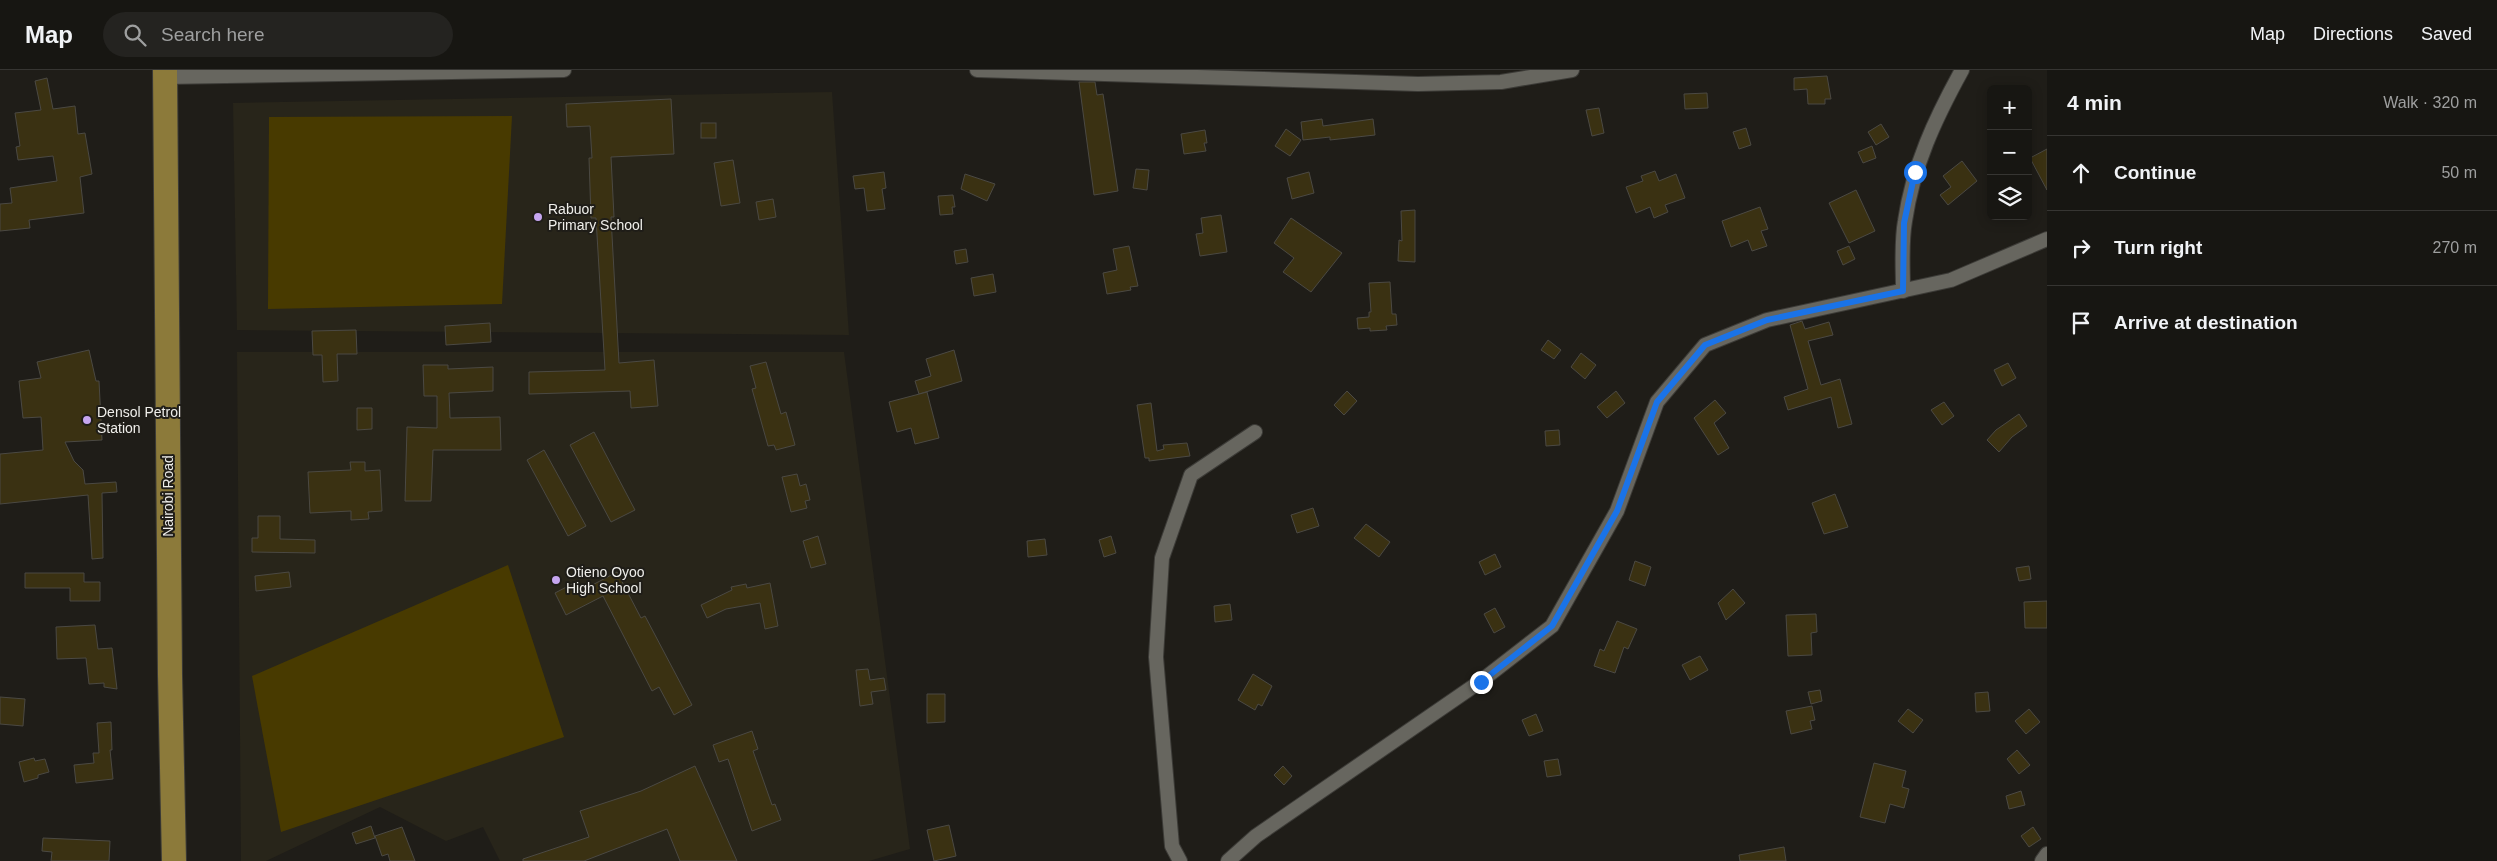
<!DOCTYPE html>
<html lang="en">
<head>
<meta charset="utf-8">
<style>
	:root { --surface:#171612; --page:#242320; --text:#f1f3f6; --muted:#9e9f9f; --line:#363532 }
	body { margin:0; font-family:Helvetica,sans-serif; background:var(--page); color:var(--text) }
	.controls { position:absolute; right:15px; top:15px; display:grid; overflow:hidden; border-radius:8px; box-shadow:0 2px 12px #0003 }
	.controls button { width:45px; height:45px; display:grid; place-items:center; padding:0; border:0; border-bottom:1px solid var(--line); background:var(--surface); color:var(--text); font:25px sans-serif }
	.stop { position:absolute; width:15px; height:15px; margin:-11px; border:4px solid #1a73e8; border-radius:50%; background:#fff }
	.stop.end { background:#1a73e8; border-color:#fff; box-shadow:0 1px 5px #0008 }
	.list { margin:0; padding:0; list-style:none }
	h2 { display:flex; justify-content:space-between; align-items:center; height:65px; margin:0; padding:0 20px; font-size:21px }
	h2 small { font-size:16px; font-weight:400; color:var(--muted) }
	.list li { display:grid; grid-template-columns:32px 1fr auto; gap:15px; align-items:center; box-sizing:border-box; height:75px; padding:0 20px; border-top:1px solid var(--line) }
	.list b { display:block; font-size:19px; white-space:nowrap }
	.list em { font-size:16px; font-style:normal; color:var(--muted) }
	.icon { flex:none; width:28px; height:28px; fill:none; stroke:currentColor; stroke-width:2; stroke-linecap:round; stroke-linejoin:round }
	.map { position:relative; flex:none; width:2047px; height:791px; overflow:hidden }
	header { display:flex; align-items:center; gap:30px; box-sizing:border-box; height:70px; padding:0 25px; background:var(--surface); border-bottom:1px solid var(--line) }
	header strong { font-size:24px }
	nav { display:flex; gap:28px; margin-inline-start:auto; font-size:18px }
	.search { width:350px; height:45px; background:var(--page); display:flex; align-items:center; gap:12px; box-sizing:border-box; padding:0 18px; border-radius:28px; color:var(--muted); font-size:19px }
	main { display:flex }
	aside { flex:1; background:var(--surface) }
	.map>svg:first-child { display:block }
	.built { fill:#28251a }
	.green { fill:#483a00 }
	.building { fill:#3a3112; stroke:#4b4943 }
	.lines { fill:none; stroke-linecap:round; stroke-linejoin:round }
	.minor-casing { stroke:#3c3b37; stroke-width:16 }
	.trunk-casing { stroke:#3c3b37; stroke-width:26 }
	.minor { stroke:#67665f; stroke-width:14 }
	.trunk { stroke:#8c7a3a; stroke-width:24 }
	.route { stroke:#1a73e8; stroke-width:6 }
	.poi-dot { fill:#c6a6f0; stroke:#1f1d18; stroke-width:2 }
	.labels { text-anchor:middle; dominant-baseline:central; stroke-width:4; stroke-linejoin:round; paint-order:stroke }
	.poi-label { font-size:14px; fill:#efeeea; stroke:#1f1d18; text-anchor:start }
	.street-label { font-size:14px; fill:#efeeea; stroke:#1f1d18 }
</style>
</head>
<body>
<header>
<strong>Map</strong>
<div class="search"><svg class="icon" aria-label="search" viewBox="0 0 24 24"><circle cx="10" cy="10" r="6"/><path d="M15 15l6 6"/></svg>Search here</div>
<nav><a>Map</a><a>Directions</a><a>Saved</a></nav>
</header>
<main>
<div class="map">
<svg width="2047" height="791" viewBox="0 0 2047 791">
	<rect width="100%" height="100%" fill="#1f1d18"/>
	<!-- built -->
	<g class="built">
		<polygon points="832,22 849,265 237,260 233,33"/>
		<polygon points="237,282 844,282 910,779 869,791 500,791 483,757 446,771 380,737 266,791 241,791"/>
	</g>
	<!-- green -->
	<g class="green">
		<polygon points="512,46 502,234 268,239 269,47"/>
		<polygon points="508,495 564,667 281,762 252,606"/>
	</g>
	<!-- building -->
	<g class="building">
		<polygon points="1827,6 1831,29 1825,29 1825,34 1808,34 1807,19 1794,20 1794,8"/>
		<polygon points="47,8 53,39 75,36 78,64 85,63 92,104 80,107 84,143 29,150 30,158 0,161 0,134 12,133 10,118 57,111 53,86 18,90 16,77 20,76 15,43 41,40 35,11"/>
		<polygon points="1079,12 1095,12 1097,25 1103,24 1118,121 1094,125"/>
		<polygon points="1707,23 1708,38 1685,39 1684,24"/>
		<polygon points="671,29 674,84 611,87 614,147 611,147 619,293 654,290 658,336 631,338 630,321 529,324 529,302 605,300 596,148 591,148 589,88 592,88 590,56 567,57 566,34"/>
		<polygon points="1599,38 1604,63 1592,66 1586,40"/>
		<polygon points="1322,49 1323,56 1373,49 1375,65 1330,70 1330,67 1303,70 1301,52"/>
		<rect x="701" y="53" width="15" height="15"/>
		<polygon points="1881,54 1889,67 1876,75 1868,62"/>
		<polygon points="1746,58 1751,75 1739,79 1733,62"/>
		<polygon points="1286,59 1301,70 1290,86 1275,76"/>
		<polygon points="1205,60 1207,73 1204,73 1206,81 1184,84 1181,64"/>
		<polygon points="1872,76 1876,88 1863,93 1858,82"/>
		<polygon points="2047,79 2047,120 2030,88"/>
		<polygon points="733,90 740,133 721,136 714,93"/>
		<polygon points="1962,91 1977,111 1948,135 1940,125 1951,117 1943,106"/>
		<polygon points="1136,99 1149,100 1147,120 1133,118"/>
		<polygon points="1655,101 1659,111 1676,104 1685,128 1665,135 1668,142 1654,148 1650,137 1636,143 1626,117 1643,111 1641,106"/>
		<polygon points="884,102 886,118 882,119 885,139 867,141 864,118 855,119 853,106"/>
		<polygon points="1309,102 1314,123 1292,129 1287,108"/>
		<polygon points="965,104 995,114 987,131 961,119"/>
		<polygon points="1856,120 1875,161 1849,173 1829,133"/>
		<polygon points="953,125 955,137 952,137 953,144 940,145 938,126"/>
		<polygon points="773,129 776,147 759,150 756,132"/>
		<polygon points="1760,137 1768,159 1761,161 1767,176 1752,181 1748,170 1731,177 1722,151"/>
		<polygon points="1415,140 1415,192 1398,191 1399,170 1402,171 1401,141"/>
		<polygon points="1221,145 1227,182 1200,186 1196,164 1203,163 1201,148"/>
		<polygon points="1291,148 1342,183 1311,222 1283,202 1294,188 1274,173"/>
		<polygon points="1129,176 1138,216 1130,217 1131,220 1107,224 1103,203 1117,200 1113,179"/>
		<polygon points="1849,176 1855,189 1843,195 1837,181"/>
		<polygon points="966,179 968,192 956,194 954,181"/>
		<polygon points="993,204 996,222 974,226 971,208"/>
		<polygon points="1390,212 1392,244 1396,244 1397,255 1386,256 1387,260 1370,261 1370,258 1358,259 1357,248 1369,247 1369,242 1371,242 1369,213"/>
		<polygon points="1802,251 1805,259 1829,252 1833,265 1808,271 1821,315 1840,309 1852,354 1838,358 1831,327 1788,340 1784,327 1808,319 1790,255"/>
		<polygon points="490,253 491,272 446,275 445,256"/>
		<polygon points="356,260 357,284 337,284 338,311 323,312 322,285 313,285 312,261"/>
		<polygon points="1548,270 1561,280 1554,289 1541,280"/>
		<polygon points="89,280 96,311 99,311 102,370 65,372 74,391 83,400 85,414 116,412 117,422 102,423 103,488 92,489 88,425 0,434 0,384 43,380 41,347 23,348 19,311 41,308 37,292"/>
		<polygon points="954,280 962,311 919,324 915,311 931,306 926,289"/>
		<polygon points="1581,283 1596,295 1585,309 1571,297"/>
		<polygon points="766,292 781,344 786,342 795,375 776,380 774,375 768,376 752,319 756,318 750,296"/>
		<polygon points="2008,293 2016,308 2002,316 1994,300"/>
		<polygon points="423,295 448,295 448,299 493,297 493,321 449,323 450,348 500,347 501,380 433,380 431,431 405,431 407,357 437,358 437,326 424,326"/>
		<polygon points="1347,321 1357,331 1344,345 1334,335"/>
		<polygon points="1616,321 1625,333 1607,348 1597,337"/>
		<polygon points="927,322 939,368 915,374 911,358 897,362 889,332"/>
		<polygon points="1715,330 1726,343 1714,353 1729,378 1718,385 1694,348"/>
		<polygon points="1944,332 1954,346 1942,355 1931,340"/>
		<polygon points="1151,333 1157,381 1164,379 1163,375 1187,373 1190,386 1149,391 1149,388 1145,388 1137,335"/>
		<polygon points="357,338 372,338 372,359 357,360"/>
		<polygon points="2019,344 2027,356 2012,367 1999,382 1987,370 1996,360"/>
		<polygon points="1559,360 1560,375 1546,376 1545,361"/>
		<polygon points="594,362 635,440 611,452 570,375"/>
		<polygon points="544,380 586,456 568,466 527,390"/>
		<polygon points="350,392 365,392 365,401 380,400 382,441 368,442 369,449 351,450 351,441 310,443 308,402 351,400"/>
		<polygon points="797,404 800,416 806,414 810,430 805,431 807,438 791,442 782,407"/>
		<polygon points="1835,424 1848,457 1824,464 1812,433"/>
		<polygon points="1313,438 1319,456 1297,463 1291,445"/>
		<polygon points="258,446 280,446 280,469 315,470 315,483 252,482 252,468 258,468"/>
		<polygon points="1366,454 1390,472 1379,487 1354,468"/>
		<polygon points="818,466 826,494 811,498 803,471"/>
		<polygon points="1111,466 1116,483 1104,487 1099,470"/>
		<polygon points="1045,469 1047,485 1028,487 1027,471"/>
		<polygon points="1495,484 1501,497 1485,505 1479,492"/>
		<polygon points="1635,491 1651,497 1645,516 1629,510"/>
		<polygon points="2029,496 2031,509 2019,511 2016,498"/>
		<polygon points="289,502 291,517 256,521 255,506"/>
		<polygon points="617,502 641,548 645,546 692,635 674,645 659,617 652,621 603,526 566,545 555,523 576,512 581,521"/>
		<polygon points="25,503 84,503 84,512 100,512 100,531 70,531 70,518 25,518"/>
		<polygon points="770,513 778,556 765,559 760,533 726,539 707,548 701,535 732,520 731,517 746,514 747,518"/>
		<polygon points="1733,519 1745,533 1726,550 1718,533"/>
		<polygon points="2047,531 2047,558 2025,558 2024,532"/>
		<polygon points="1230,534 1232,550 1215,552 1214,536"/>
		<polygon points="1495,538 1505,557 1494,563 1484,544"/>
		<polygon points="1816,544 1817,562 1811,563 1812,585 1788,586 1786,545"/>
		<polygon points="1617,551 1637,559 1628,579 1624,577 1615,603 1594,596 1600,579 1604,581"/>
		<polygon points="95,555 98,579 112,578 117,619 104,617 104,613 89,614 86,588 57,589 56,557"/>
		<polygon points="1700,586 1708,600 1690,610 1682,595"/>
		<polygon points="868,599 870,610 884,608 886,620 871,622 873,634 860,636 856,600"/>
		<polygon points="1253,604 1272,616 1262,636 1258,634 1255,640 1238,630"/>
		<polygon points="1820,620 1822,631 1811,634 1808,622"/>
		<polygon points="1988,622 1990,641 1976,642 1975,623"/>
		<polygon points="927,624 945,624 945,652 927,653"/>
		<polygon points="0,627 25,629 23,656 0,654"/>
		<polygon points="1812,636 1815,650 1810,651 1812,659 1791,664 1786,641"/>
		<polygon points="1908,639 1923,650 1913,663 1898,651"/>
		<polygon points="2029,639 2040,652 2026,664 2015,651"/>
		<polygon points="1536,644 1543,661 1529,666 1522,650"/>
		<polygon points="111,652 112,680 110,680 113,709 76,713 74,695 94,693 93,683 99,683 97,653"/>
		<polygon points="752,661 758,679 753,681 772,735 775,734 781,750 752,761 728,689 719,692 713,675"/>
		<polygon points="2017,680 2030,695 2019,704 2007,689"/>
		<polygon points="34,688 35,691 45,689 49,702 38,705 38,708 24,712 19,692"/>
		<polygon points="1558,689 1561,705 1547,707 1544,691"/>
		<polygon points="1874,693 1906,701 1902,717 1909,719 1904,738 1890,734 1885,753 1860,747"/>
		<polygon points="695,696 737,791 680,791 667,759 584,791 523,791 523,789 589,767 580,741 641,721"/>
		<polygon points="1283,696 1292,706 1284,715 1274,705"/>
		<polygon points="2021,721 2025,735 2009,739 2006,726"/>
		<polygon points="949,755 956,786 934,791 927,760"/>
		<polygon points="371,756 375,768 356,774 352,763"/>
		<polygon points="402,757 415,791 390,791 388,784 382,786 375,766"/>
		<polygon points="2033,757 2041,769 2029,777 2021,766"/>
		<polygon points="43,768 110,771 109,791 51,791 52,782 42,781"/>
		<polygon points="1784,777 1786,791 1740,791 1739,785"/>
	</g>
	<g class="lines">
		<defs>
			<g id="minor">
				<polyline points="977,0 1418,14 1501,12 1572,0"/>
				<polyline points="165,7 564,0"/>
				<path d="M 1903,221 C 1903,198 1901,173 1905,151 C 1913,96 1935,49 1962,0"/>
				<polyline points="1180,791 1172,776 1156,587 1162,488 1191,405 1255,362"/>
				<polyline points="1228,791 1256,766 1481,611 1552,556 1617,441 1657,332 1705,275 1767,250 1951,210 2047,169"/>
				<polyline points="2042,791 2047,784"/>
			</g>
			<polyline id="trunk" points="165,0 170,605 174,791"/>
		</defs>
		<!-- minor casing -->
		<use href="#minor" class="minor-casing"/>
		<!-- trunk casing -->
		<use href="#trunk" class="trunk-casing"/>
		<!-- minor -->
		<use href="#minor" class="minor"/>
		<!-- trunk -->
		<use href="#trunk" class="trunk"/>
	</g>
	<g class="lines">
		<!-- route -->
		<polyline class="route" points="1481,612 1552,556 1617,441 1657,332 1705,275 1767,250 1903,221 1904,153 1915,102"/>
	</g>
	<!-- markers -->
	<g class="poi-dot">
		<circle cx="538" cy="147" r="5"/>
		<circle cx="87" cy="350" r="5"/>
		<circle cx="556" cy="510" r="5"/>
	</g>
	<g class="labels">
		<!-- poi labels -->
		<g class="poi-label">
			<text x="548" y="139">Rabuor<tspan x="548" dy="16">Primary School</tspan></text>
			<text x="97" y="342">Densol Petrol<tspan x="97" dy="16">Station</tspan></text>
			<text x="566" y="502">Otieno Oyoo<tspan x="566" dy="16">High School</tspan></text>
		</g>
		<!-- street labels -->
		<g class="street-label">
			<text transform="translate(168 426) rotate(-90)">Nairobi Road</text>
		</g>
	</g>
</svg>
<div class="controls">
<button>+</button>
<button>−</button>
<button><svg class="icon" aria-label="layers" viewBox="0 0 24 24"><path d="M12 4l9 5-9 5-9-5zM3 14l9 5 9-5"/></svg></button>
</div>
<div class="stop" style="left:1915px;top:102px"></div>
<div class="stop end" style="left:1481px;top:612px"></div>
</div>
<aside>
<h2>4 min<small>Walk · 320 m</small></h2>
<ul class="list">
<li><svg class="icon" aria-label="ahead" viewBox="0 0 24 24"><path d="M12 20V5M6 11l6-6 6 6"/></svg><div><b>Continue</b></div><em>50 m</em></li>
<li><svg class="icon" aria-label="right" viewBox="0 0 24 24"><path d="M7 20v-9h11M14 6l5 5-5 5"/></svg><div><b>Turn right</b></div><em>270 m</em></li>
<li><svg class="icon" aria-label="arrive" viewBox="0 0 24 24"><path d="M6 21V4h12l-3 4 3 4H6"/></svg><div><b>Arrive at destination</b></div></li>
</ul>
</aside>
</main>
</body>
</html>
